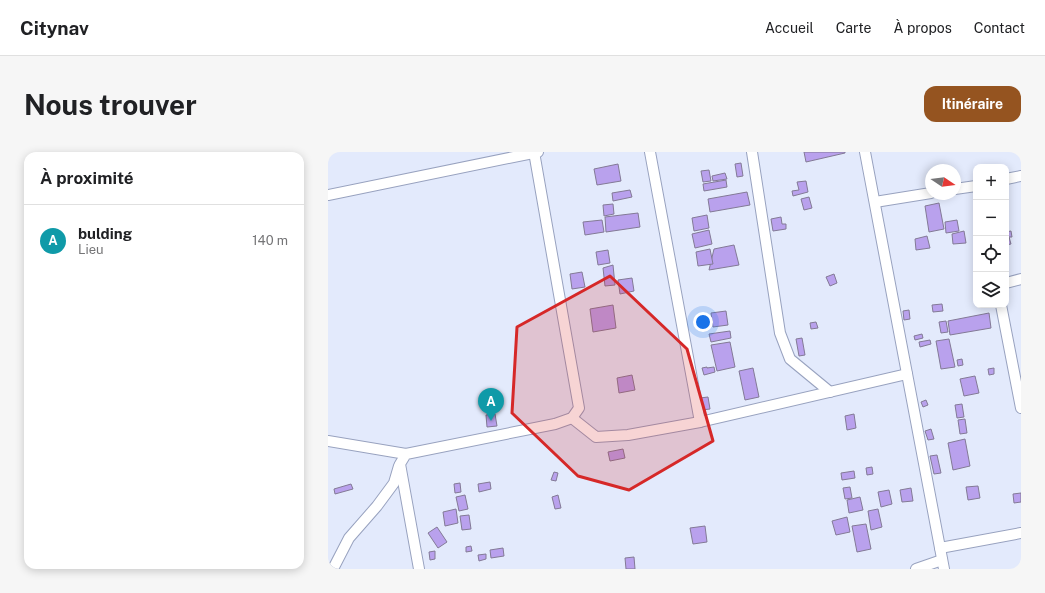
<!DOCTYPE html>
<html lang="fr">
<head>
<meta charset="utf-8">
<style>
	:root { --surface:#fff; --page:#f6f6f6; --text:#202124; --muted:#757577; --line:#e0e0e0; --accent:#955420 }
	body { margin:0; font-family:"Public Sans",sans-serif; background:var(--page); color:var(--text) }
	.controls { position:absolute; right:12px; top:12px; display:grid; overflow:hidden; border-radius:8px; box-shadow:0 2px 10px #0003 }
	.controls button { width:36px; height:36px; display:grid; place-items:center; padding:0; border:0; border-bottom:1px solid var(--line); background:var(--surface); color:var(--text); font:20px sans-serif }
	.compass { position:absolute; left:597px; top:12px; width:36px; height:36px; border-radius:50%; background:var(--surface); box-shadow:0 2px 10px #0003; rotate:103deg }
	.you { position:absolute; left:375px; top:170px; width:14px; height:14px; margin:-10px; border:3px solid #fff; border-radius:50%; background:#1a73e8; box-shadow:0 0 0 6px #1a73e833 }
	.badge { display:grid; place-items:center; width:26px; height:26px; border-radius:50%; background:var(--accent); color:#fff; font-size:13px; font-weight:700 }
	.pin { position:absolute; translate:-50% -33px; filter:drop-shadow(0 1px 2px #0008) }
	.pin::after { content:''; position:absolute; top:21px; width:14px; height:12px; background:inherit; clip-path:polygon(0 0,100% 0,50% 100%) }
	.list { margin:0; padding:0; list-style:none }
	h2 { display:flex; justify-content:space-between; align-items:center; height:52px; margin:0; padding:0 16px; font-size:17px }
	h2 small { font-size:13px; font-weight:400; color:var(--muted) }
	.list li { display:grid; grid-template-columns:26px 1fr auto; gap:12px; align-items:center; box-sizing:border-box; height:72px; padding:0 16px; border-top:1px solid var(--line) }
	.list b { display:block; font-size:15px; white-space:nowrap }
	.list p { margin:0; font-size:13px; white-space:nowrap; color:var(--muted) }
	.list em { font-size:13px; font-style:normal; color:var(--muted) }
	.icon { flex:none; width:22px; height:22px; fill:none; stroke:currentColor; stroke-width:2; stroke-linecap:round; stroke-linejoin:round }
	.map { position:relative; flex:none; width:693px; height:417px; overflow:hidden; border-radius:12px }
	header { display:flex; align-items:center; gap:24px; box-sizing:border-box; height:56px; padding:0 20px; background:var(--surface); border-bottom:1px solid var(--line) }
	header strong { font-size:19px }
	nav { display:flex; gap:22px; margin-inline-start:auto; font-size:14px }
	.intro { display:flex; align-items:center; justify-content:space-between; box-sizing:border-box; height:96px; padding:0 24px }
	h1 { margin:0; font-size:28px }
	.button { padding:10px 18px; border-radius:12px; background:var(--accent); color:#fff; font-size:14px; font-weight:700 }
	main { display:flex; gap:24px; padding:0 24px }
	aside { flex:1; background:var(--surface); border-radius:12px; box-shadow:0 2px 10px #0003 }
	.map>svg:first-child { display:block }
	.building { fill:#b9a1ed; stroke:#837a96 }
	.lines { fill:none; stroke-linecap:round; stroke-linejoin:round }
	.street-casing { stroke:#98a2bf; stroke-width:12 }
	.street { stroke:#fff; stroke-width:10 }
	.marked { fill:#d62828; fill-opacity:0.2; stroke:#d62828; stroke-width:3; stroke-linejoin:round }
</style>
</head>
<body>
<header>
<strong>Citynav</strong>
<nav><a>Accueil</a><a>Carte</a><a>À propos</a><a>Contact</a></nav>
</header>
<div class="intro"><h1>Nous trouver</h1><a class="button">Itinéraire</a></div>
<main>
<aside>
<h2>À proximité<small></small></h2>
<ul class="list">
<li><span class="badge" style="background:#0f9aa8">A</span><div><b>bulding</b><p>Lieu</p></div><em>140 m</em></li>
</ul>
</aside>
<div class="map">
<svg width="693" height="417" viewBox="0 0 693 417">
	<rect width="100%" height="100%" fill="#e3eafc"/>
	<!-- building -->
	<g class="building">
		<polygon points="476,0 517,0 517,1 478,10"/>
		<polygon points="413,11 415,24 409,25 407,12"/>
		<polygon points="290,12 293,29 269,33 266,17"/>
		<polygon points="381,18 383,29 375,30 373,19"/>
		<polygon points="397,21 399,27 385,29 384,24"/>
		<polygon points="398,28 399,35 376,39 375,32"/>
		<polygon points="478,29 480,40 465,44 464,39 471,38 469,30"/>
		<polygon points="302,38 304,45 285,49 284,41"/>
		<polygon points="419,40 422,53 382,60 380,47"/>
		<polygon points="481,45 484,56 476,58 473,47"/>
		<polygon points="611,51 616,77 601,80 597,54"/>
		<polygon points="285,52 286,62 276,64 275,53"/>
		<polygon points="310,61 312,75 278,80 277,65"/>
		<polygon points="379,63 381,76 366,79 364,66"/>
		<polygon points="453,65 454,72 458,72 458,77 445,79 443,67"/>
		<polygon points="274,68 276,80 257,83 255,70"/>
		<polygon points="629,68 631,79 618,81 617,70"/>
		<polygon points="381,78 384,92 367,96 364,82"/>
		<polygon points="636,79 638,91 625,92 624,82"/>
		<polygon points="683,79 684,85 681,85 683,92 678,93 678,80"/>
		<polygon points="599,84 602,96 588,98 587,87"/>
		<polygon points="406,93 411,113 381,118 386,97"/>
		<polygon points="382,97 385,112 370,114 368,100"/>
		<polygon points="280,98 282,111 270,113 268,100"/>
		<polygon points="285,113 287,133 277,134 275,116"/>
		<polygon points="254,120 257,135 244,137 242,122"/>
		<polygon points="506,122 509,131 502,134 498,125"/>
		<polygon points="304,126 306,139 292,142 290,128"/>
		<polygon points="614,152 615,159 605,160 604,153"/>
		<polygon points="285,153 288,176 265,180 262,157"/>
		<polygon points="581,158 582,167 576,168 575,159"/>
		<polygon points="398,159 400,173 385,175 383,161"/>
		<polygon points="661,161 663,176 622,183 620,169"/>
		<polygon points="618,169 620,180 613,181 611,170"/>
		<polygon points="488,170 490,176 483,177 482,171"/>
		<polygon points="402,179 403,186 383,190 381,182"/>
		<polygon points="594,182 595,186 587,188 586,184"/>
		<polygon points="474,186 477,203 471,204 468,187"/>
		<polygon points="621,187 627,215 613,217 608,189"/>
		<polygon points="602,188 603,192 592,195 591,190"/>
		<polygon points="402,190 407,215 389,219 383,193"/>
		<polygon points="634,207 635,213 630,214 629,208"/>
		<polygon points="379,215 379,216 386,215 387,220 376,223 374,216"/>
		<polygon points="425,216 431,245 417,248 411,219"/>
		<polygon points="666,216 666,222 661,223 660,217"/>
		<polygon points="304,223 307,238 291,241 289,226"/>
		<polygon points="647,224 651,241 636,244 632,227"/>
		<polygon points="380,245 382,257 374,258 372,246"/>
		<polygon points="598,248 600,253 595,255 593,250"/>
		<polygon points="634,252 636,265 629,266 627,253"/>
		<polygon points="167,262 169,274 159,275 158,263"/>
		<polygon points="526,262 528,276 519,278 517,264"/>
		<polygon points="637,267 639,281 632,282 630,268"/>
		<polygon points="603,277 606,287 600,288 597,279"/>
		<polygon points="637,287 642,314 625,318 620,291"/>
		<polygon points="295,297 297,306 282,309 280,300"/>
		<polygon points="609,303 613,321 606,322 602,304"/>
		<polygon points="544,315 545,322 539,323 538,316"/>
		<polygon points="526,319 527,326 514,328 513,321"/>
		<polygon points="226,320 230,321 228,329 223,328"/>
		<polygon points="162,330 163,337 151,340 150,332"/>
		<polygon points="132,331 133,340 127,341 126,332"/>
		<polygon points="23,332 25,337 7,342 6,337"/>
		<polygon points="650,334 652,346 640,348 638,335"/>
		<polygon points="522,335 524,346 517,347 515,336"/>
		<polygon points="583,336 585,349 574,350 572,338"/>
		<polygon points="561,338 564,352 553,355 550,340"/>
		<polygon points="693,341 693,350 686,351 685,342"/>
		<polygon points="137,343 140,357 131,359 128,345"/>
		<polygon points="230,343 233,356 227,357 224,345"/>
		<polygon points="532,345 535,358 521,361 519,348"/>
		<polygon points="128,357 130,371 117,374 115,360"/>
		<polygon points="550,357 554,375 543,378 540,359"/>
		<polygon points="141,363 143,377 134,378 132,364"/>
		<polygon points="519,365 522,380 508,383 504,369"/>
		<polygon points="538,372 543,397 529,400 524,374"/>
		<polygon points="377,374 379,390 365,392 362,376"/>
		<polygon points="109,375 119,390 110,396 100,381"/>
		<polygon points="143,394 144,399 138,400 138,395"/>
		<polygon points="175,396 176,404 163,406 162,398"/>
		<polygon points="107,399 107,407 102,408 101,400"/>
		<polygon points="158,402 158,407 151,409 150,403"/>
		<polygon points="306,405 307,417 298,417 297,406"/>
	</g>
	<g class="lines">
		<defs>
			<g id="street">
				<polyline points="322,0 372,270"/>
				<polyline points="424,0 452,181 462,207 502,240"/>
				<polyline points="537,0 616,417"/>
				<polyline points="678,27 693,24"/>
				<polyline points="627,37 648,34"/>
				<polyline points="0,43 210,0"/>
				<polyline points="547,50 603,41"/>
				<polyline points="678,131 693,127"/>
				<polyline points="673,153 693,256"/>
				<polyline points="244,266 268,285 300,283 372,270 579,222"/>
				<polyline points="0,289 78,302"/>
				<polyline points="612,396 693,381"/>
				<polyline points="5,417 21,386 49,354 66,331 71,314"/>
				<polyline points="91,417 72,312 78,302 227,272 244,266 251,256 206,0"/>
				<polyline points="588,417 614,408"/>
			</g>
		</defs>
		<!-- street casing -->
		<use href="#street" class="street-casing"/>
		<!-- street -->
		<use href="#street" class="street"/>
	</g>
	<!-- marked area -->
	<path class="marked" d="M 282,124 L 359,197 L 385,289 L 301,338 L 250,324 L 184,261 L 189,175 Z"/>
</svg>
<div class="controls">
<button>+</button>
<button>−</button>
<button><svg class="icon" aria-label="locate" viewBox="0 0 24 24"><circle cx="12" cy="12" r="6"/><path d="M12 2v4M12 18v4M2 12h4M18 12h4"/></svg></button>
<button><svg class="icon" aria-label="layers" viewBox="0 0 24 24"><path d="M12 4l9 5-9 5-9-5zM3 14l9 5 9-5"/></svg></button>
</div>
<svg class="compass" viewBox="-18 -18 36 36"><path d="M0-13l5 13h-10z" fill="#e53935"/><path d="M0 13l5-13h-10z" fill="#757577"/></svg>
<div class="you"></div>
<div class="pin badge" style="left:163px;top:269px;background:#0f9aa8">A</div>
</div>
</main>
</body>
</html>
